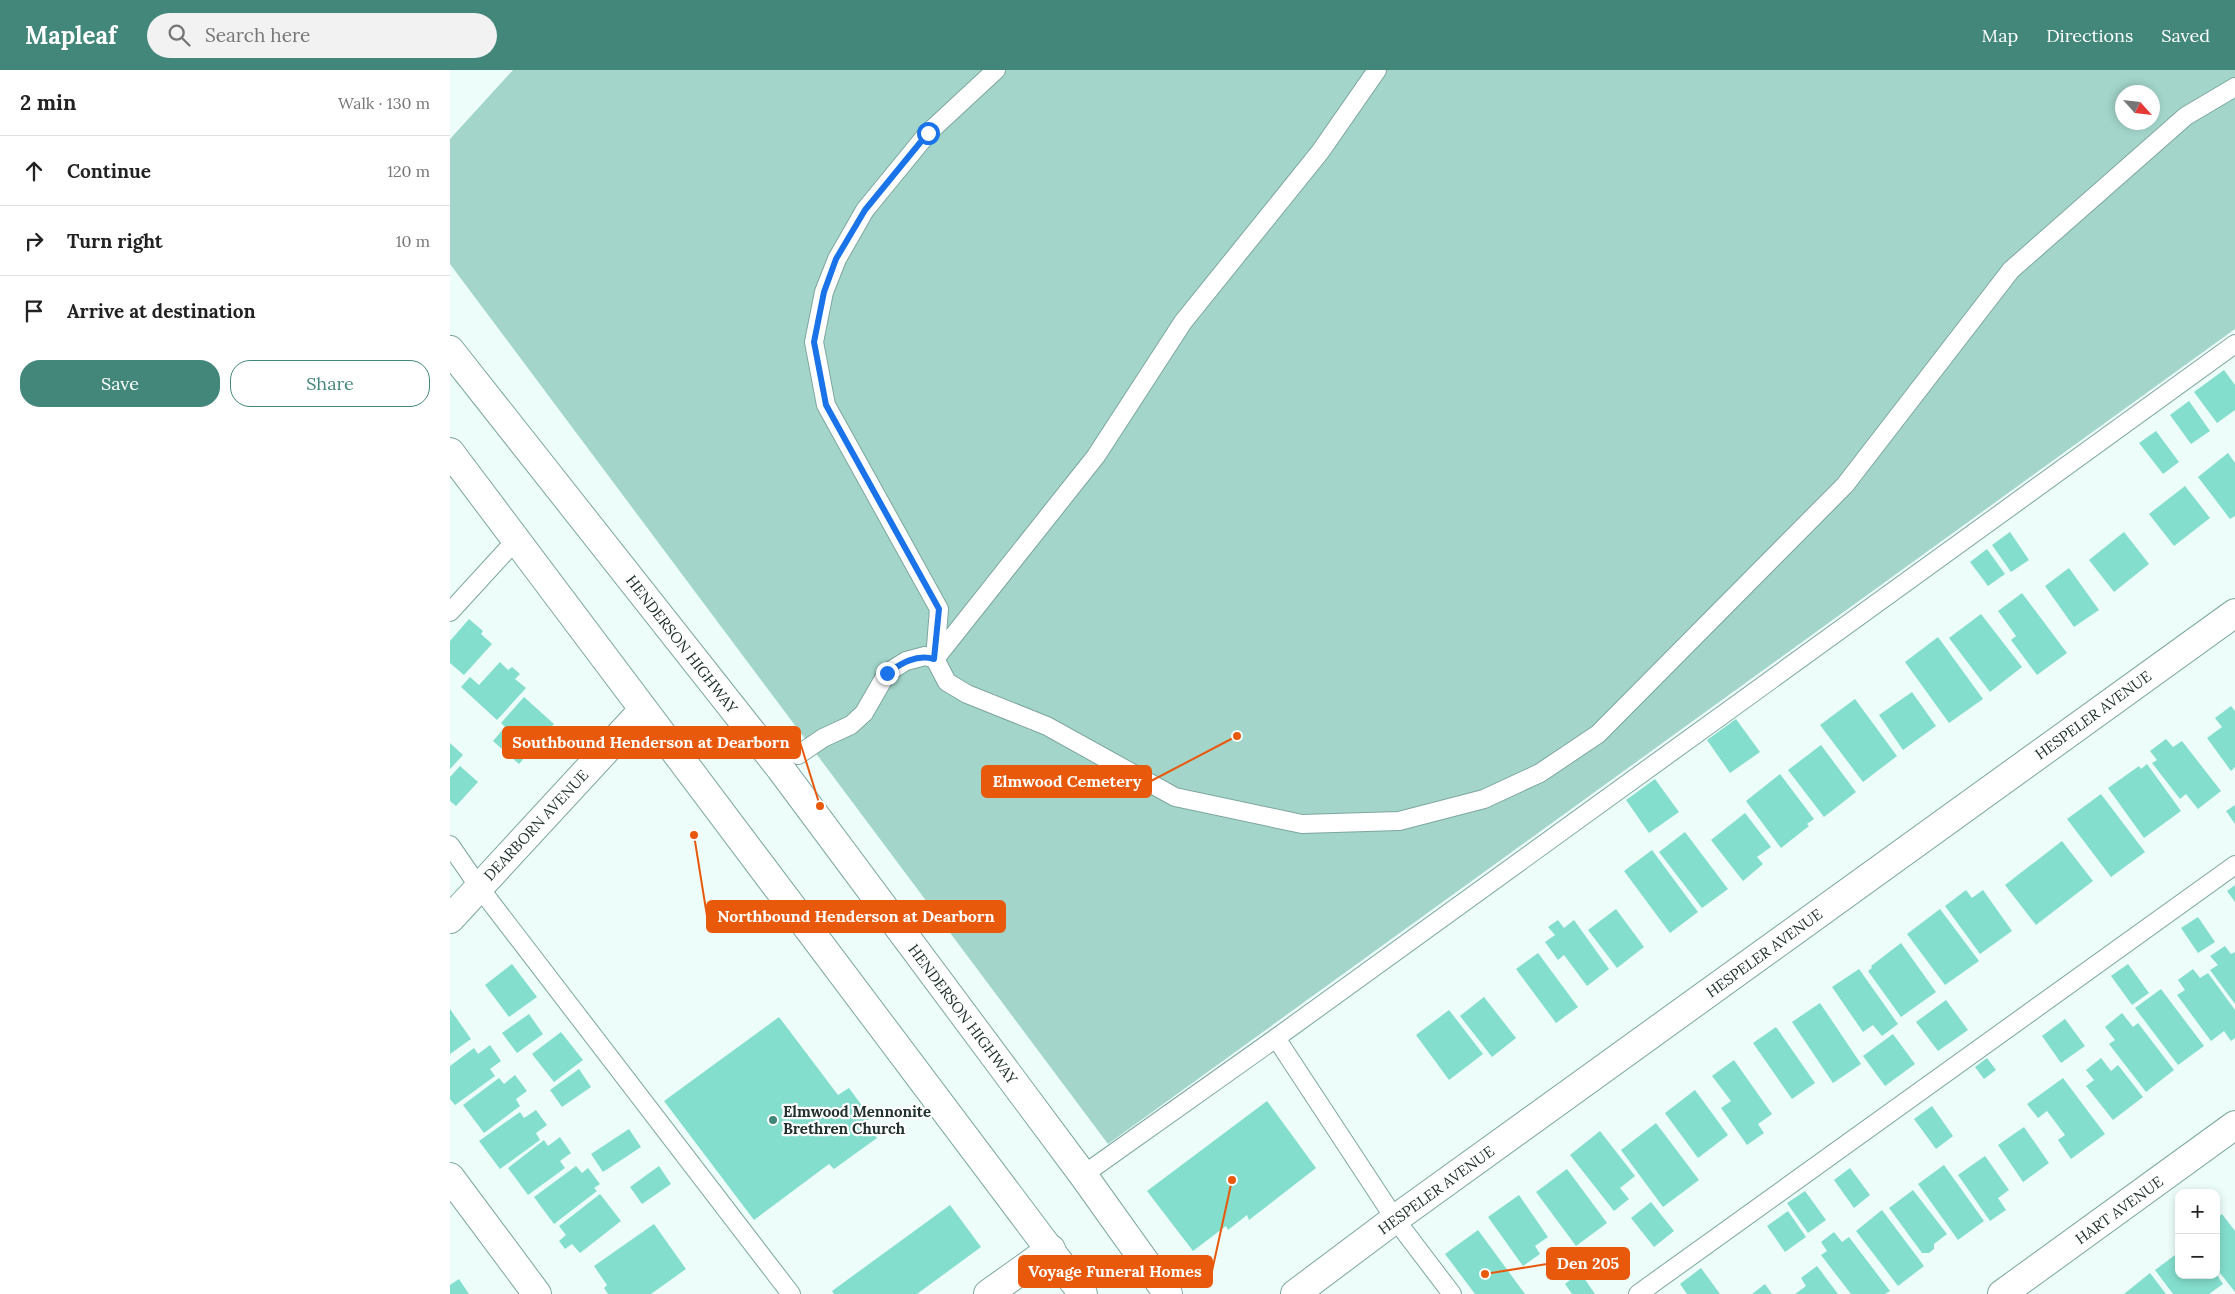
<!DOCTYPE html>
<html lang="en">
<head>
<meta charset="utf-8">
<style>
	:root { --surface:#fff; --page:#f2f2f2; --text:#222; --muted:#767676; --line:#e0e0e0; --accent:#43877b }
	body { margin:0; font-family:Lora,serif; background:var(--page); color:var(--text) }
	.controls { position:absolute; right:15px; bottom:15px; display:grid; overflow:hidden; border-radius:10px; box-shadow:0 2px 8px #0003 }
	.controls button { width:45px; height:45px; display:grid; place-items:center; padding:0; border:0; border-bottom:1px solid var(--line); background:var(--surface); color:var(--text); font:25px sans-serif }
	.compass { position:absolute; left:1665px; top:15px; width:45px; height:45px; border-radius:50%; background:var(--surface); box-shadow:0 2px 8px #0003; rotate:117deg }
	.stop { position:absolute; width:15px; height:15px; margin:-11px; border:4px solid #1a73e8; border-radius:50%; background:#fff }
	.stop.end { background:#1a73e8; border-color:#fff; box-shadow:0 1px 5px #0008 }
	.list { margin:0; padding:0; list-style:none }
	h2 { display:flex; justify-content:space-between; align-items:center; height:65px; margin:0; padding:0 20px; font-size:21px }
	h2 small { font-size:16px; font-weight:400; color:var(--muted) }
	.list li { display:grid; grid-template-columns:32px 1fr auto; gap:15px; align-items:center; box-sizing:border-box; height:70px; padding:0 20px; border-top:1px solid var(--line) }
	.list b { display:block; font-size:19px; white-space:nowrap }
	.list em { font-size:16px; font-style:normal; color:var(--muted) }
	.actions { display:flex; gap:10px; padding:15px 20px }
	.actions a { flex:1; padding:11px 0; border:1px solid var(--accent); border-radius:20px; text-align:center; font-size:18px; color:var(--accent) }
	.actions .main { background:var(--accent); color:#fff }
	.icon { flex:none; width:28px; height:28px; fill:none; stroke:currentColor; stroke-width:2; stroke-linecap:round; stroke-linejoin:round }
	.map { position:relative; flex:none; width:1785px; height:1224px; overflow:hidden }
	header { display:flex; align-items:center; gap:30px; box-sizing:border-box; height:70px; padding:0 25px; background:var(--accent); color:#fff }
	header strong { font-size:24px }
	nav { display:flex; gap:28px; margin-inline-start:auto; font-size:18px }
	.search { width:350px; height:45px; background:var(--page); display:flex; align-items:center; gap:12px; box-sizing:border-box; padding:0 18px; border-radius:28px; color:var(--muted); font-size:19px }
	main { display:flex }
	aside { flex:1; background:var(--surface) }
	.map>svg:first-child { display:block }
	.green { fill:#a3d5cb; fill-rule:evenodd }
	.building { fill:#84decd }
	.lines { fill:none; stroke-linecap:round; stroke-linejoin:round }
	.service-casing { stroke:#7da69e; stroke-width:20 }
	.minor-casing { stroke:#7da69e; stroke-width:30 }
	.secondary-casing { stroke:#7da69e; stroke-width:30 }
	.service { stroke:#fff; stroke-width:18 }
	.minor { stroke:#fff; stroke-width:28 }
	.secondary { stroke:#fff; stroke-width:28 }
	.route { stroke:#1a73e8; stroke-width:6 }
	.poi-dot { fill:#43877b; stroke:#fff; stroke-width:2 }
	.labels { text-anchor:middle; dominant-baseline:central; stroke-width:4.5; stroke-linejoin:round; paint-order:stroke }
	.street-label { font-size:15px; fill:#20312e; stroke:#fff }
	.poi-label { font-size:15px; font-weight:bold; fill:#20312e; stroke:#fff; text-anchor:start }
	.leader { fill:none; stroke:#e8590c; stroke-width:2 }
	.callout-dot { fill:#e8590c; stroke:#fff; stroke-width:2 }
	.callout { fill:#e8590c; stroke:#e8590c; stroke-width:2 }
	.callout-label { font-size:16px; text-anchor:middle; font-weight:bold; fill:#fff }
</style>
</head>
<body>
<header>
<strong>Mapleaf</strong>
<div class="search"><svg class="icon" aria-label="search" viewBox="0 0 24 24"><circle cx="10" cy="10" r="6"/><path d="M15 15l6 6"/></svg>Search here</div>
<nav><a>Map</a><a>Directions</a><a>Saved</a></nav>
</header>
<main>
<aside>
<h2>2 min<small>Walk · 130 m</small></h2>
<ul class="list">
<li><svg class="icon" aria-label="ahead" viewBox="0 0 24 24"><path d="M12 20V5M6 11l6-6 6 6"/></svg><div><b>Continue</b></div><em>120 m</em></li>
<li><svg class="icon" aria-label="right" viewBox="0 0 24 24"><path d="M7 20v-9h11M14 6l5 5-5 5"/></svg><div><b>Turn right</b></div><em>10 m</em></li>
<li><svg class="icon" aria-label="arrive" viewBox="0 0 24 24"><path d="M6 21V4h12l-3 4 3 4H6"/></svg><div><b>Arrive at destination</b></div></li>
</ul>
<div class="actions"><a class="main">Save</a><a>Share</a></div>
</aside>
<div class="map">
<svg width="1785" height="1224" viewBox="0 0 1785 1224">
	<rect width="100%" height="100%" fill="#edfefa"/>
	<!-- green -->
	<path class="green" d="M 63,0 L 1785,0 L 1785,259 L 658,1074 L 0,194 L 0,69 ZM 1672,22 L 1702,22 L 1702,52 L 1672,52 Z"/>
	<!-- building -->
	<g class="building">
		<polygon points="1774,300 1785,315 1785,340 1767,353 1744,322"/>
		<polygon points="1739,331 1760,361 1741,374 1720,345"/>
		<polygon points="1706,361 1729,392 1713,404 1689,373"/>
		<polygon points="1778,383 1785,393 1785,446 1780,449 1748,407"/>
		<polygon points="1735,416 1760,448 1724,476 1699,444"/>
		<polygon points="1560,462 1579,490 1561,502 1542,475"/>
		<polygon points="1674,462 1699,494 1664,522 1639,490"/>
		<polygon points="1537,479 1555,504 1538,516 1520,492"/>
		<polygon points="1619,498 1649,540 1624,557 1595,516"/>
		<polygon points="1572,523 1617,583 1587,605 1561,570 1566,566 1548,541"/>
		<polygon points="1531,544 1572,597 1540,622 1499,568"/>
		<polygon points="19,549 33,561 31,564 42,574 14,605 0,593 0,571"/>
		<polygon points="1488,567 1533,629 1499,653 1455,592"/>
		<polygon points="50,592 58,600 62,597 70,604 65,609 76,618 47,650 11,617 20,607 29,615"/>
		<polygon points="1462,622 1486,656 1453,680 1429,645"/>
		<polygon points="74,627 104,654 69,694 43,671 55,657 51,653"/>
		<polygon points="1405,629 1447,686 1413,712 1370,655"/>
		<polygon points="1781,636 1785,641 1785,697 1781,701 1757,668 1772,657 1765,648"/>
		<polygon points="1286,649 1310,682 1280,703 1257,670"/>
		<polygon points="1716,669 1723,677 1732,671 1771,721 1748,739 1736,724 1730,729 1702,693 1707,690 1700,681"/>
		<polygon points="0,673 13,685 0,699"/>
		<polygon points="1371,675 1406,722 1374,747 1338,700"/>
		<polygon points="1697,694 1731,741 1694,768 1658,718 1689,696 1691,699"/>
		<polygon points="10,696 28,712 6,736 0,731 0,707"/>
		<polygon points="1330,704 1364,749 1357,754 1359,756 1331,778 1296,731"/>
		<polygon points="1205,709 1229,742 1199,763 1176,730"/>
		<polygon points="1651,724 1695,782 1661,807 1617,749"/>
		<polygon points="1785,735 1785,754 1776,741"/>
		<polygon points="1295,743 1321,777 1307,787 1313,794 1293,811 1261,770"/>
		<polygon points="1235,762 1278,819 1252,838 1209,782"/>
		<polygon points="1612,771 1643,811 1586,855 1555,815"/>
		<polygon points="1202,780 1248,842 1220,863 1174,801"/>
		<polygon points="1785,815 1785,832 1777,821"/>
		<polygon points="1516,820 1522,828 1533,820 1562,861 1530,884 1495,836"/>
		<polygon points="1166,839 1194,877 1167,898 1138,860"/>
		<polygon points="1490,839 1529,891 1495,915 1457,864"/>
		<polygon points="1748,847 1765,872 1748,883 1731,858"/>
		<polygon points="1108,850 1114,858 1124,850 1159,899 1137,916 1114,885 1108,890 1095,872 1105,865 1098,857"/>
		<polygon points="1451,873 1486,922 1451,947 1418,901 1422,898 1421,896"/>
		<polygon points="1775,876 1781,884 1785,882 1785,934 1760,900 1768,895 1760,886"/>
		<polygon points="1088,883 1128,937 1106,953 1066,899"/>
		<polygon points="62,894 87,927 59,947 35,915"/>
		<polygon points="1678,894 1699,923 1682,935 1661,906"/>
		<polygon points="1409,899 1448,954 1432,966 1423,955 1413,962 1382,917"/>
		<polygon points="1743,899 1750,908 1758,903 1785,940 1785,968 1781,971 1774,961 1761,971 1727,925 1735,920 1728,910"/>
		<polygon points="1711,919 1754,976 1728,995 1685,938"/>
		<polygon points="1034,927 1066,968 1042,987 1010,946"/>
		<polygon points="1496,930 1518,960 1488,981 1466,952"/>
		<polygon points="1370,933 1411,994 1383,1013 1342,952"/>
		<polygon points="0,939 21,969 0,984"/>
		<polygon points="999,940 1033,984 999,1010 966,965"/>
		<polygon points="1672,943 1683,957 1688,953 1724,1000 1696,1022 1659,974 1665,970 1655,957"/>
		<polygon points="79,944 93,964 67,983 52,963"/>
		<polygon points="329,947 388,1025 399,1018 421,1048 415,1052 427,1068 384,1099 379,1094 304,1150 214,1031"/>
		<polygon points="1615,949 1635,976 1611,993 1592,966"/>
		<polygon points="1326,957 1365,1013 1342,1029 1303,973"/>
		<polygon points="111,962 133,990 104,1012 82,984"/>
		<polygon points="1443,964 1465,994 1435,1016 1413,986"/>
		<polygon points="40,975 51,991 40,999 45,1006 5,1035 0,1029 0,996 24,978 28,984"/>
		<polygon points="1537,988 1546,1000 1534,1009 1525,997"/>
		<polygon points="1651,988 1661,1001 1668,995 1693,1027 1663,1050 1636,1016 1644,1010 1636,1000"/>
		<polygon points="1284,990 1322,1044 1308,1054 1314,1063 1297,1075 1271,1038 1281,1031 1262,1006"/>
		<polygon points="129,999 141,1017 112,1037 100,1020"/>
		<polygon points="65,1005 77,1021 66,1029 70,1036 34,1063 13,1035 49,1008 54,1014"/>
		<polygon points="1613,1008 1655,1064 1621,1089 1608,1070 1615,1065 1597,1041 1588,1048 1577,1034"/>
		<polygon points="1245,1020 1278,1065 1248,1088 1215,1043"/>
		<polygon points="817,1031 866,1098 799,1150 797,1145 778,1160 776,1156 743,1181 697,1121"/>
		<polygon points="1482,1036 1503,1066 1486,1079 1464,1049"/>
		<polygon points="86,1040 97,1055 86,1063 90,1070 50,1099 29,1071 70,1042 74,1048"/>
		<polygon points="1206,1053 1249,1110 1213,1137 1171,1080"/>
		<polygon points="1574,1057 1599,1093 1573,1112 1548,1075"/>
		<polygon points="179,1059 191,1077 153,1102 141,1084"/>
		<polygon points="1150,1061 1185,1106 1170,1118 1179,1129 1164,1141 1120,1085"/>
		<polygon points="110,1067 121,1083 110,1091 115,1098 78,1125 58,1098 94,1070 98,1076"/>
		<polygon points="1535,1086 1559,1120 1548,1128 1556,1140 1540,1151 1508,1105"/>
		<polygon points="1494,1095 1534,1151 1508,1170 1468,1114"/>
		<polygon points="126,1096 132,1103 138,1098 150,1114 144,1118 147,1121 104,1154 84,1127"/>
		<polygon points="209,1096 221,1114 192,1134 180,1117"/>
		<polygon points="1400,1098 1420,1125 1404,1138 1384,1110"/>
		<polygon points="1117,1099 1157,1153 1126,1176 1086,1122"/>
		<polygon points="1463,1120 1497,1164 1484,1174 1484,1179 1479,1183 1472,1183 1439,1138"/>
		<polygon points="1355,1121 1376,1150 1358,1163 1337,1133"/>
		<polygon points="150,1124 171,1151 130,1183 122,1174 115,1179 109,1171 116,1165 109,1156"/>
		<polygon points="1069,1125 1098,1167 1085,1176 1090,1184 1073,1196 1038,1147"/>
		<polygon points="1201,1132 1224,1161 1204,1177 1181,1148"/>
		<polygon points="500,1135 531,1177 467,1224 384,1224 382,1221"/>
		<polygon points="1432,1140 1474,1196 1448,1216 1406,1161"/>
		<polygon points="1338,1141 1356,1167 1335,1182 1317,1156"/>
		<polygon points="1772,1144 1785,1161 1785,1222 1766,1198 1766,1149"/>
		<polygon points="204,1154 236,1199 201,1224 158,1224 154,1218 157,1215 144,1196"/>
		<polygon points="1028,1160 1075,1224 1025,1224 995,1184"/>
		<polygon points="1384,1162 1392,1172 1399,1167 1440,1221 1435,1224 1401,1224 1371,1185 1377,1181 1371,1172"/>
		<polygon points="1729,1182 1729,1205 1767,1205 1773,1214 1759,1224 1723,1224 1705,1200"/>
		<polygon points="1367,1196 1388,1224 1345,1224 1356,1216 1351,1208"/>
		<polygon points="1251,1198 1270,1224 1237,1224 1230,1214"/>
		<polygon points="1130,1202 1145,1224 1122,1224 1115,1214"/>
		<polygon points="1700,1203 1716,1224 1674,1224"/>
		<polygon points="9,1209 19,1224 0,1224 0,1215"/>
		<polygon points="1315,1214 1322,1224 1302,1224"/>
	</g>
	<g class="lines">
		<defs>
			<g id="service">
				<polyline points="546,0 478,63 415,140 387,189 374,222 364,272 376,335 489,539 485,589 497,612 517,624 597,656 725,727 852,754 949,751 1034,729 1090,703 1148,664 1395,415 1561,200 1736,46 1785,17"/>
				<polyline points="0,542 65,471"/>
				<polyline points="485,589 646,386 733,252 870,82 927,0"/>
				<polyline points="348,685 373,668 401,655 414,643 437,603 456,591 475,586 485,589"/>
				<polyline points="0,775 29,817 341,1224"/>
				<polyline points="826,968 945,1149 1002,1224"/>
				<polyline points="633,1105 826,968 1785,274"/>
				<polyline points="1188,1224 1785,795"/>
			</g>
			<g id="minor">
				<polyline points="0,849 193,640"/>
				<polyline points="0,1107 87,1224"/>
				<polyline points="538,1224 601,1179"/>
				<polyline points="1552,1224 1785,1055"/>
			</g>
			<g id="secondary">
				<polyline points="0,280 330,698 633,1105 718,1224"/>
				<polyline points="0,382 633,1224"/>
				<polyline points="845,1224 945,1149 1785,543"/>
			</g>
		</defs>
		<!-- service casing -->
		<use href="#service" class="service-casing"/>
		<!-- minor casing -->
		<use href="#minor" class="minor-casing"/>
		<!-- secondary casing -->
		<use href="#secondary" class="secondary-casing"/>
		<!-- service -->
		<use href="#service" class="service"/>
		<!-- minor -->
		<use href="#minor" class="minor"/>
		<!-- secondary -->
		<use href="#secondary" class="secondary"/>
	</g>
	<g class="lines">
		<!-- route -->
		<path class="route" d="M 437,603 C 452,593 466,584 484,589 L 489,539 L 376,335 L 364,272 L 374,222 L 386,189 L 415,140 L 478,63"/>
	</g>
	<!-- markers -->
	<circle class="poi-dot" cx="323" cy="1050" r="5"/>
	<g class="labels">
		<!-- street labels -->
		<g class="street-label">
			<text transform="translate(232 574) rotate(52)">HENDERSON HIGHWAY</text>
			<text transform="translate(1643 645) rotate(-36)">HESPELER AVENUE</text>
			<text transform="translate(86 755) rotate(-47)">DEARBORN AVENUE</text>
			<text transform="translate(1314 883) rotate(-36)">HESPELER AVENUE</text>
			<text transform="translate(513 944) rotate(53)">HENDERSON HIGHWAY</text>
			<text transform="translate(986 1120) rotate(-36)">HESPELER AVENUE</text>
			<text transform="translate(1669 1140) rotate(-36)">HART AVENUE</text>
		</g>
		<!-- poi labels -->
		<g class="poi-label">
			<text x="333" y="1041">Elmwood Mennonite<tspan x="333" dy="17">Brethren Church</tspan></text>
		</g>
	</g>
	<!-- callouts -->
	<path class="leader" d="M370 736L350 672M787 666L701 711M244 765L257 846M1035 1204L1097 1194M782 1110L762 1201"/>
	<g class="callout-dot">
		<circle cx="370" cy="736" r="5"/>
		<circle cx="787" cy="666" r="5"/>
		<circle cx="244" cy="765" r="5"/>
		<circle cx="1035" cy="1204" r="5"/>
		<circle cx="782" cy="1110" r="5"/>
	</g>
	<g class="callout">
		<rect x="53" y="657" width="297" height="31" rx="5"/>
		<rect x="532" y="696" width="169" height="31" rx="5"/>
		<rect x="257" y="831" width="298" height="31" rx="5"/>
		<rect x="1097" y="1178" width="82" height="31" rx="5"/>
		<rect x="569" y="1186" width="193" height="31" rx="5"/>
	</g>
	<g class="callout-label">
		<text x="201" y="678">Southbound Henderson at Dearborn</text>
		<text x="617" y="717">Elmwood Cemetery</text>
		<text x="406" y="852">Northbound Henderson at Dearborn</text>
		<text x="1138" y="1199">Den 205</text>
		<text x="665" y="1207">Voyage Funeral Homes</text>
	</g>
</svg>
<div class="controls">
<button>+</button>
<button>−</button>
</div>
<svg class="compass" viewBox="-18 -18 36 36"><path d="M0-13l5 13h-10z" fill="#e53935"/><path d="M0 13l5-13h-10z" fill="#767676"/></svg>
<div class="stop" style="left:478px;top:63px"></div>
<div class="stop end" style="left:437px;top:603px"></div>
</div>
</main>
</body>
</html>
